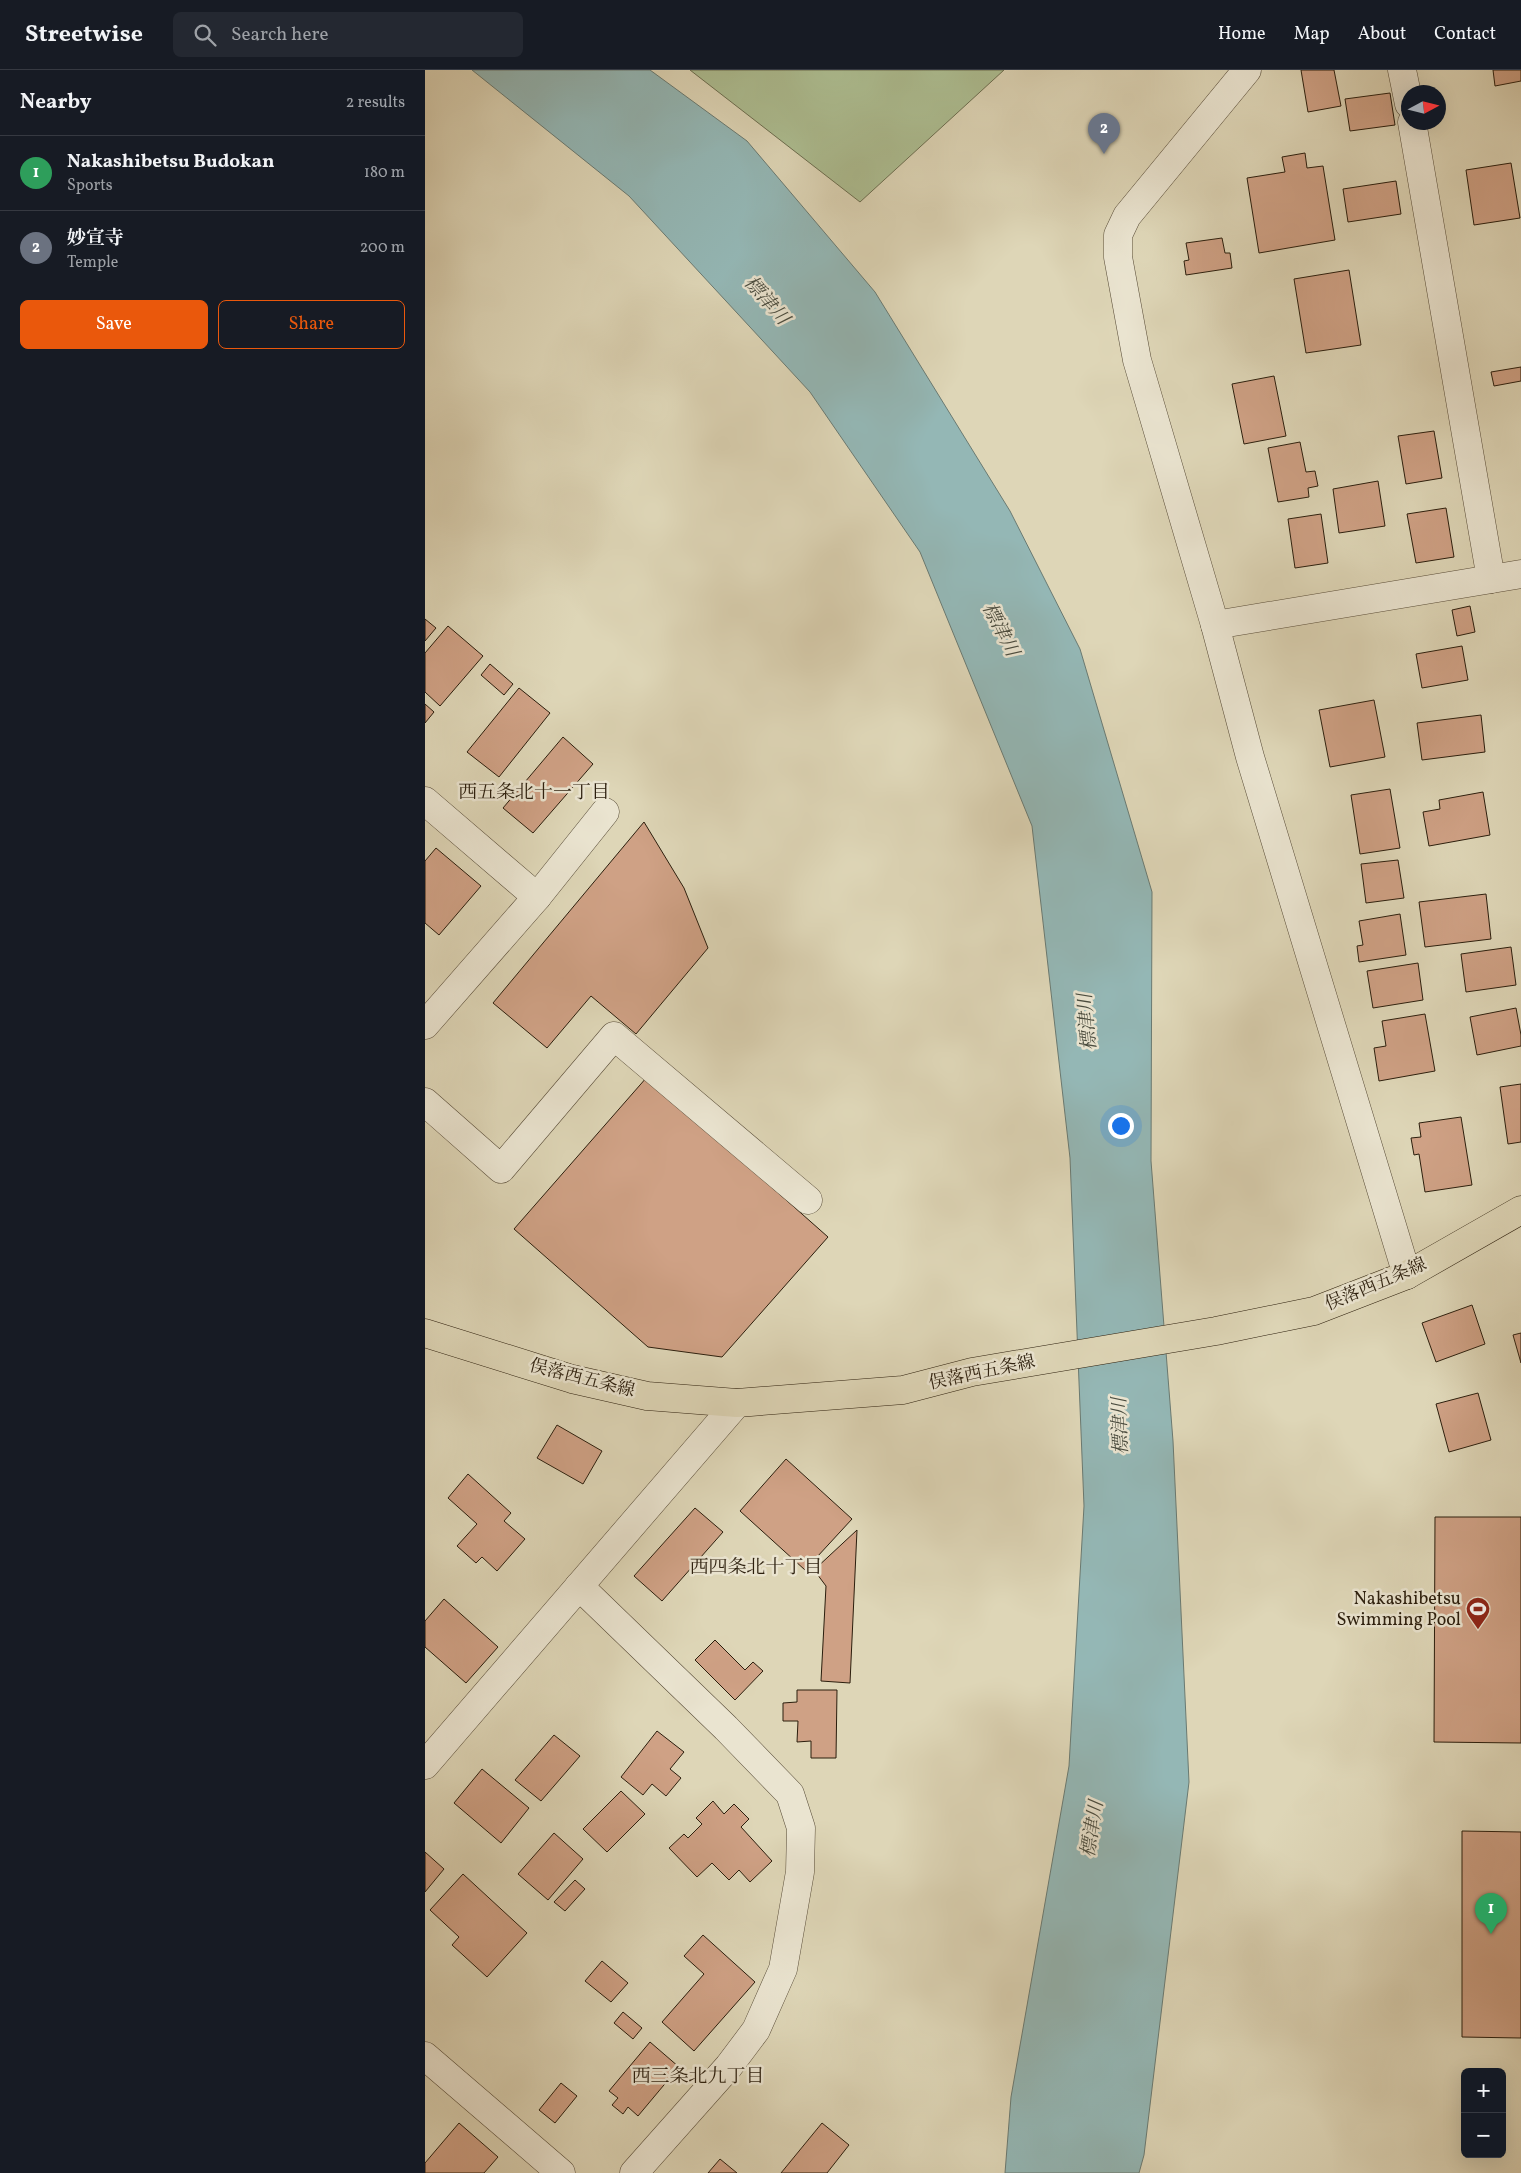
<!DOCTYPE html>
<html lang="en">
<head>
<meta charset="utf-8">
<style>
	:root { --surface:#171b24; --page:#242831; --text:#f1f3f6; --muted:#9ea1a6; --line:#363941; --accent:#ea580c }
	body { margin:0; font-family:Vollkorn,"Noto Serif JP",serif; background:var(--page); color:var(--text) }
	.controls { position:absolute; right:15px; bottom:15px; display:grid; overflow:hidden; border-radius:8px; box-shadow:0 5px 20px #0002 }
	.controls button { width:45px; height:45px; display:grid; place-items:center; padding:0; border:0; border-bottom:1px solid var(--line); background:var(--surface); color:var(--text); font:25px sans-serif }
	.compass { position:absolute; left:976px; top:15px; width:45px; height:45px; border-radius:50%; background:var(--surface); box-shadow:0 5px 20px #0002; rotate:83deg }
	.you { position:absolute; left:695px; top:1055px; width:18px; height:18px; margin:-12px; border:4px solid #fff; border-radius:50%; background:#1a73e8; box-shadow:0 0 0 8px #1a73e833 }
	.badge { display:grid; place-items:center; width:32px; height:32px; border-radius:50%; background:var(--accent); color:#fff; font-size:16px; font-weight:700 }
	.pin { position:absolute; translate:-50% -41px; filter:drop-shadow(0 1px 2px #0008) }
	.pin::after { content:''; position:absolute; top:26px; width:18px; height:15px; background:inherit; clip-path:polygon(0 0,100% 0,50% 100%) }
	.list { margin:0; padding:0; list-style:none }
	h2 { display:flex; justify-content:space-between; align-items:center; height:65px; margin:0; padding:0 20px; font-size:21px }
	h2 small { font-size:16px; font-weight:400; color:var(--muted) }
	.list li { display:grid; grid-template-columns:32px 1fr auto; gap:15px; align-items:center; box-sizing:border-box; height:75px; padding:0 20px; border-top:1px solid var(--line) }
	.list b { display:block; font-size:19px; white-space:nowrap }
	.list p { margin:0; font-size:16px; white-space:nowrap; color:var(--muted) }
	.list em { font-size:16px; font-style:normal; color:var(--muted) }
	.actions { display:flex; gap:10px; padding:15px 20px }
	.actions a { flex:1; padding:11px 0; border:1px solid var(--accent); border-radius:8px; text-align:center; font-size:18px; color:var(--accent) }
	.actions .main { background:var(--accent); color:#fff }
	.icon { flex:none; width:28px; height:28px; fill:none; stroke:currentColor; stroke-width:2; stroke-linecap:round; stroke-linejoin:round }
	.map { position:relative; flex:none; width:1096px; height:2103px; overflow:hidden }
	header { display:flex; align-items:center; gap:30px; box-sizing:border-box; height:70px; padding:0 25px; background:var(--surface); border-bottom:1px solid var(--line) }
	header strong { font-size:24px }
	nav { display:flex; gap:28px; margin-inline-start:auto; font-size:18px }
	.search { width:350px; height:45px; background:var(--page); display:flex; align-items:center; gap:12px; box-sizing:border-box; padding:0 18px; border-radius:8px; color:var(--muted); font-size:19px }
	main { display:flex }
	aside { flex:1; background:var(--surface) }
	.map>svg:first-child { display:block }
	.green { fill:#adbe92; stroke:#6c6e50 }
	.water { fill:#94b7b5; stroke:#6a7a72 }
	.building { fill:#cfa185; stroke:#2b1e0d }
	.lines { fill:none; stroke-linecap:round; stroke-linejoin:round }
	.minor-casing { stroke:#584c38; stroke-width:29 }
	.major-casing { stroke:#2b1e0d; stroke-width:29 }
	.minor { stroke:#eae4d0; stroke-width:28 }
	.major { stroke:#ded6b7; stroke-width:28 }
	.labels { text-anchor:middle; dominant-baseline:central; stroke-width:5; stroke-linejoin:round; paint-order:stroke }
	.street-label { font-size:18px; fill:#2b1e0d; stroke:#eae4d0 }
	.poi-label { font-size:18px; fill:#2b1e0d; stroke:#eae4d0; text-anchor:end }
	.water-label { font-size:19px; font-style:italic; fill:#4a4c3f; stroke:#eae4d0 }
	.neighbourhood-label { font-size:19px; fill:#2b1e0d; stroke:#eae4d0 }
</style>
</head>
<body>
<header>
<strong>Streetwise</strong>
<div class="search"><svg class="icon" aria-label="search" viewBox="0 0 24 24"><circle cx="10" cy="10" r="6"/><path d="M15 15l6 6"/></svg>Search here</div>
<nav><a>Home</a><a>Map</a><a>About</a><a>Contact</a></nav>
</header>
<main>
<aside>
<h2>Nearby<small>2 results</small></h2>
<ul class="list">
<li><span class="badge" style="background:#2e9e5b">1</span><div><b>Nakashibetsu Budokan</b><p>Sports</p></div><em>180 m</em></li>
<li><span class="badge" style="background:#6b7280">2</span><div><b>妙宣寺</b><p>Temple</p></div><em>200 m</em></li>
</ul>
<div class="actions"><a class="main">Save</a><a>Share</a></div>
</aside>
<div class="map">
<svg width="1096" height="2103" viewBox="0 0 1096 2103">
	<rect width="100%" height="100%" fill="#ded6b7"/>
	<filter id="stains"><feTurbulence type="fractalNoise" baseFrequency=".004" numOctaves="4"/><feColorMatrix values="0 0 0 0 .2 0 0 0 0 .09 0 0 0 0 .02 0 0 0 .5 -.17"/></filter>
	<radialGradient id="worn" r=".72"><stop offset=".6" stop-color="#630" stop-opacity="0"/><stop offset="1" stop-color="#630" stop-opacity=".3"/></radialGradient>
	<!-- green -->
	<polygon class="green" points="265,0 579,0 435,132"/>
	<!-- water -->
	<polygon class="water" points="47,0 225,0 322,71 450,222 585,441 655,579 727,822 726,1091 748,1371 764,1712 719,2085 714,2103 580,2103 586,2027 644,1696 659,1436 645,1088 607,756 495,482 385,322 204,126"/>
	<!-- building -->
	<g class="building">
		<polygon points="876,0 909,0 916,36 883,42"/>
		<polygon points="1068,0 1096,0 1096,11 1070,16"/>
		<polygon points="965,23 970,55 925,61 920,29"/>
		<polygon points="880,83 882,98 898,96 910,170 834,183 822,108 860,102 857,87"/>
		<polygon points="1086,93 1095,148 1049,155 1041,100"/>
		<polygon points="971,111 976,144 923,152 918,119"/>
		<polygon points="797,168 800,183 805,183 807,198 761,205 759,191 764,190 761,173"/>
		<polygon points="924,200 936,275 881,283 869,209"/>
		<polygon points="1096,297 1096,311 1069,316 1066,302"/>
		<polygon points="849,306 861,366 819,374 807,314"/>
		<polygon points="1009,361 1017,408 981,414 973,366"/>
		<polygon points="875,372 881,402 890,401 893,416 883,418 884,427 853,432 843,378"/>
		<polygon points="953,411 960,456 914,463 908,419"/>
		<polygon points="1021,438 1029,487 991,493 982,444"/>
		<polygon points="896,444 903,493 870,498 863,449"/>
		<polygon points="1045,536 1050,562 1032,566 1027,540"/>
		<polygon points="0,549 11,558 0,571"/>
		<polygon points="23,556 58,586 15,636 0,622 0,583"/>
		<polygon points="1037,576 1043,610 997,618 991,584"/>
		<polygon points="65,594 88,614 79,625 56,605"/>
		<polygon points="94,618 125,643 74,707 42,682"/>
		<polygon points="949,630 960,687 905,697 894,640"/>
		<polygon points="0,634 9,642 0,653"/>
		<polygon points="1056,645 1060,682 997,690 992,653"/>
		<polygon points="138,667 168,694 108,763 78,738"/>
		<polygon points="965,719 975,778 935,784 926,725"/>
		<polygon points="1058,722 1065,765 1004,776 998,742 1015,739 1014,730"/>
		<polygon points="219,752 259,818 283,878 211,964 166,926 122,978 68,933"/>
		<polygon points="11,778 56,816 14,865 0,853 0,791"/>
		<polygon points="973,790 979,828 941,833 936,794"/>
		<polygon points="1061,824 1066,869 1000,877 994,832"/>
		<polygon points="975,844 981,885 934,892 932,876 938,875 934,851"/>
		<polygon points="1086,877 1091,915 1041,922 1036,884"/>
		<polygon points="993,893 998,930 948,938 942,901"/>
		<polygon points="1091,938 1096,965 1096,976 1052,985 1045,947"/>
		<polygon points="1000,944 1010,1001 954,1011 949,978 961,976 957,951"/>
		<polygon points="222,1007 403,1167 297,1287 223,1277 89,1159"/>
		<polygon points="1096,1014 1096,1072 1083,1074 1075,1017"/>
		<polygon points="1036,1047 1047,1115 1000,1122 994,1084 989,1085 986,1068 996,1067 994,1053"/>
		<polygon points="1047,1235 1060,1274 1011,1292 997,1253"/>
		<polygon points="1096,1263 1096,1293 1088,1265"/>
		<polygon points="1053,1323 1066,1370 1024,1382 1011,1334"/>
		<polygon points="132,1355 177,1381 158,1414 112,1388"/>
		<polygon points="361,1389 427,1449 380,1500 315,1441"/>
		<polygon points="43,1404 86,1443 79,1451 100,1469 72,1501 57,1487 51,1493 32,1476 52,1454 23,1428"/>
		<polygon points="270,1438 298,1462 237,1531 209,1506"/>
		<polygon points="1010,1447 1096,1447 1096,1673 1009,1672"/>
		<polygon points="432,1460 425,1613 396,1611 401,1516 389,1500"/>
		<polygon points="19,1529 73,1577 41,1613 0,1577 0,1551"/>
		<polygon points="290,1570 320,1600 328,1592 338,1601 310,1630 270,1590"/>
		<polygon points="372,1620 412,1620 411,1688 386,1688 386,1671 372,1672 373,1651 358,1651 358,1633 372,1632"/>
		<polygon points="232,1661 259,1682 245,1699 256,1708 241,1726 227,1714 218,1725 196,1707"/>
		<polygon points="129,1665 155,1686 116,1731 90,1710"/>
		<polygon points="57,1699 104,1738 76,1773 29,1733"/>
		<polygon points="196,1721 220,1744 182,1782 158,1759"/>
		<polygon points="288,1731 299,1744 309,1734 324,1749 316,1757 347,1791 325,1812 314,1800 304,1810 287,1793 272,1807 244,1778 259,1764 263,1768 277,1754 271,1748"/>
		<polygon points="1037,1761 1096,1762 1096,1968 1037,1967"/>
		<polygon points="129,1763 158,1789 123,1830 93,1804"/>
		<polygon points="0,1782 19,1799 0,1822"/>
		<polygon points="38,1804 102,1863 62,1907 27,1875 34,1867 5,1840"/>
		<polygon points="150,1810 160,1819 140,1841 129,1832"/>
		<polygon points="278,1865 330,1912 269,1981 237,1952 279,1904 259,1886"/>
		<polygon points="177,1891 203,1913 186,1932 160,1911"/>
		<polygon points="198,1942 217,1958 208,1969 189,1953"/>
		<polygon points="225,1972 254,1997 213,2046 203,2037 198,2044 187,2035 193,2028 184,2021"/>
		<polygon points="136,2013 152,2026 130,2053 114,2040"/>
		<polygon points="34,2053 73,2087 59,2103 0,2103 0,2093"/>
		<polygon points="397,2053 424,2075 402,2103 356,2103"/>
		<polygon points="295,2089 312,2103 283,2103"/>
	</g>
	<g class="lines">
		<defs>
			<g id="minor">
				<polyline points="822,0 702,146 693,165 693,187 712,290 790,555 825,687 982,1205"/>
				<polyline points="977,0 984,34"/>
				<polyline points="987,52 1066,509"/>
				<polyline points="790,555 1096,504"/>
				<polyline points="0,731 112,827"/>
				<polyline points="0,955 112,827 180,742"/>
				<polyline points="0,1032 76,1099 189,966 383,1130"/>
				<polyline points="154,1516 301,1658 365,1724 376,1758 375,1802 358,1899 331,1960 304,1996 209,2103"/>
				<polyline points="0,1695 312,1333"/>
				<polyline points="0,1986 136,2103"/>
			</g>
			<polyline id="major" points="0,1263 147,1309 222,1326 312,1333 478,1320 547,1302 791,1261 889,1241 982,1205 1096,1140"/>
		</defs>
		<!-- minor casing -->
		<use href="#minor" class="minor-casing"/>
		<!-- major casing -->
		<use href="#major" class="major-casing"/>
		<!-- minor -->
		<use href="#minor" class="minor"/>
		<!-- major -->
		<use href="#major" class="major"/>
	</g>
	<!-- icons -->
	<defs>
		<symbol id="stadium-pin" viewBox="-11 -11 22 30"><path d="M0 17L-7.5 6A9.5 9.5 0 1 1 7.5 6Z" fill="#8f2418" stroke="#eae4d0"/><path d="M0-5a6.5 5 0 1 0 0 10a6.5 5 0 1 0 0-10ZM-3.5-1.8h7v3.6h-7Z" fill="#fff"/></symbol>
	</defs>
	<g fill-rule="evenodd">
		<use href="#stadium-pin" x="1039" y="1525" width="28" height="38"/>
	</g>
	<g class="labels">
		<!-- street labels -->
		<g class="street-label">
			<text transform="translate(951 1215) rotate(-23)">俣落西五条線</text>
			<text transform="translate(557 1303) rotate(-12)">俣落西五条線</text>
			<text transform="translate(157 1309) rotate(14)">俣落西五条線</text>
		</g>
		<!-- poi labels -->
		<g class="poi-label">
			<text x="1036" y="1529">Nakashibetsu<tspan x="1036" dy="21">Swimming Pool</tspan></text>
		</g>
		<!-- water labels -->
		<g class="water-label">
			<text transform="translate(341 231) rotate(49)">標津川</text>
			<text transform="translate(575 560) rotate(63)">標津川</text>
			<text transform="translate(663 952) rotate(-95)">標津川</text>
			<text transform="translate(696 1356) rotate(-92)">標津川</text>
			<text transform="translate(668 1759) rotate(-81)">標津川</text>
		</g>
		<!-- neighbourhood labels -->
		<g class="neighbourhood-label">
			<text x="109" y="723">西五条北十一丁目</text>
			<text x="331" y="1498">西四条北十丁目</text>
			<text x="273" y="2007">西三条北九丁目</text>
		</g>
	</g>
	<rect width="100%" height="100%" filter="url(#stains)"/>
	<rect width="100%" height="100%" fill="url(#worn)"/>
</svg>
<div class="controls">
<button>+</button>
<button>−</button>
</div>
<svg class="compass" viewBox="-18 -18 36 36"><path d="M0-13l5 13h-10z" fill="#e53935"/><path d="M0 13l5-13h-10z" fill="#9ea1a6"/></svg>
<div class="you"></div>
<div class="pin badge" style="left:1066px;top:1864px;background:#2e9e5b">1</div>
<div class="pin badge" style="left:679px;top:84px;background:#6b7280">2</div>
</div>
</main>
</body>
</html>
